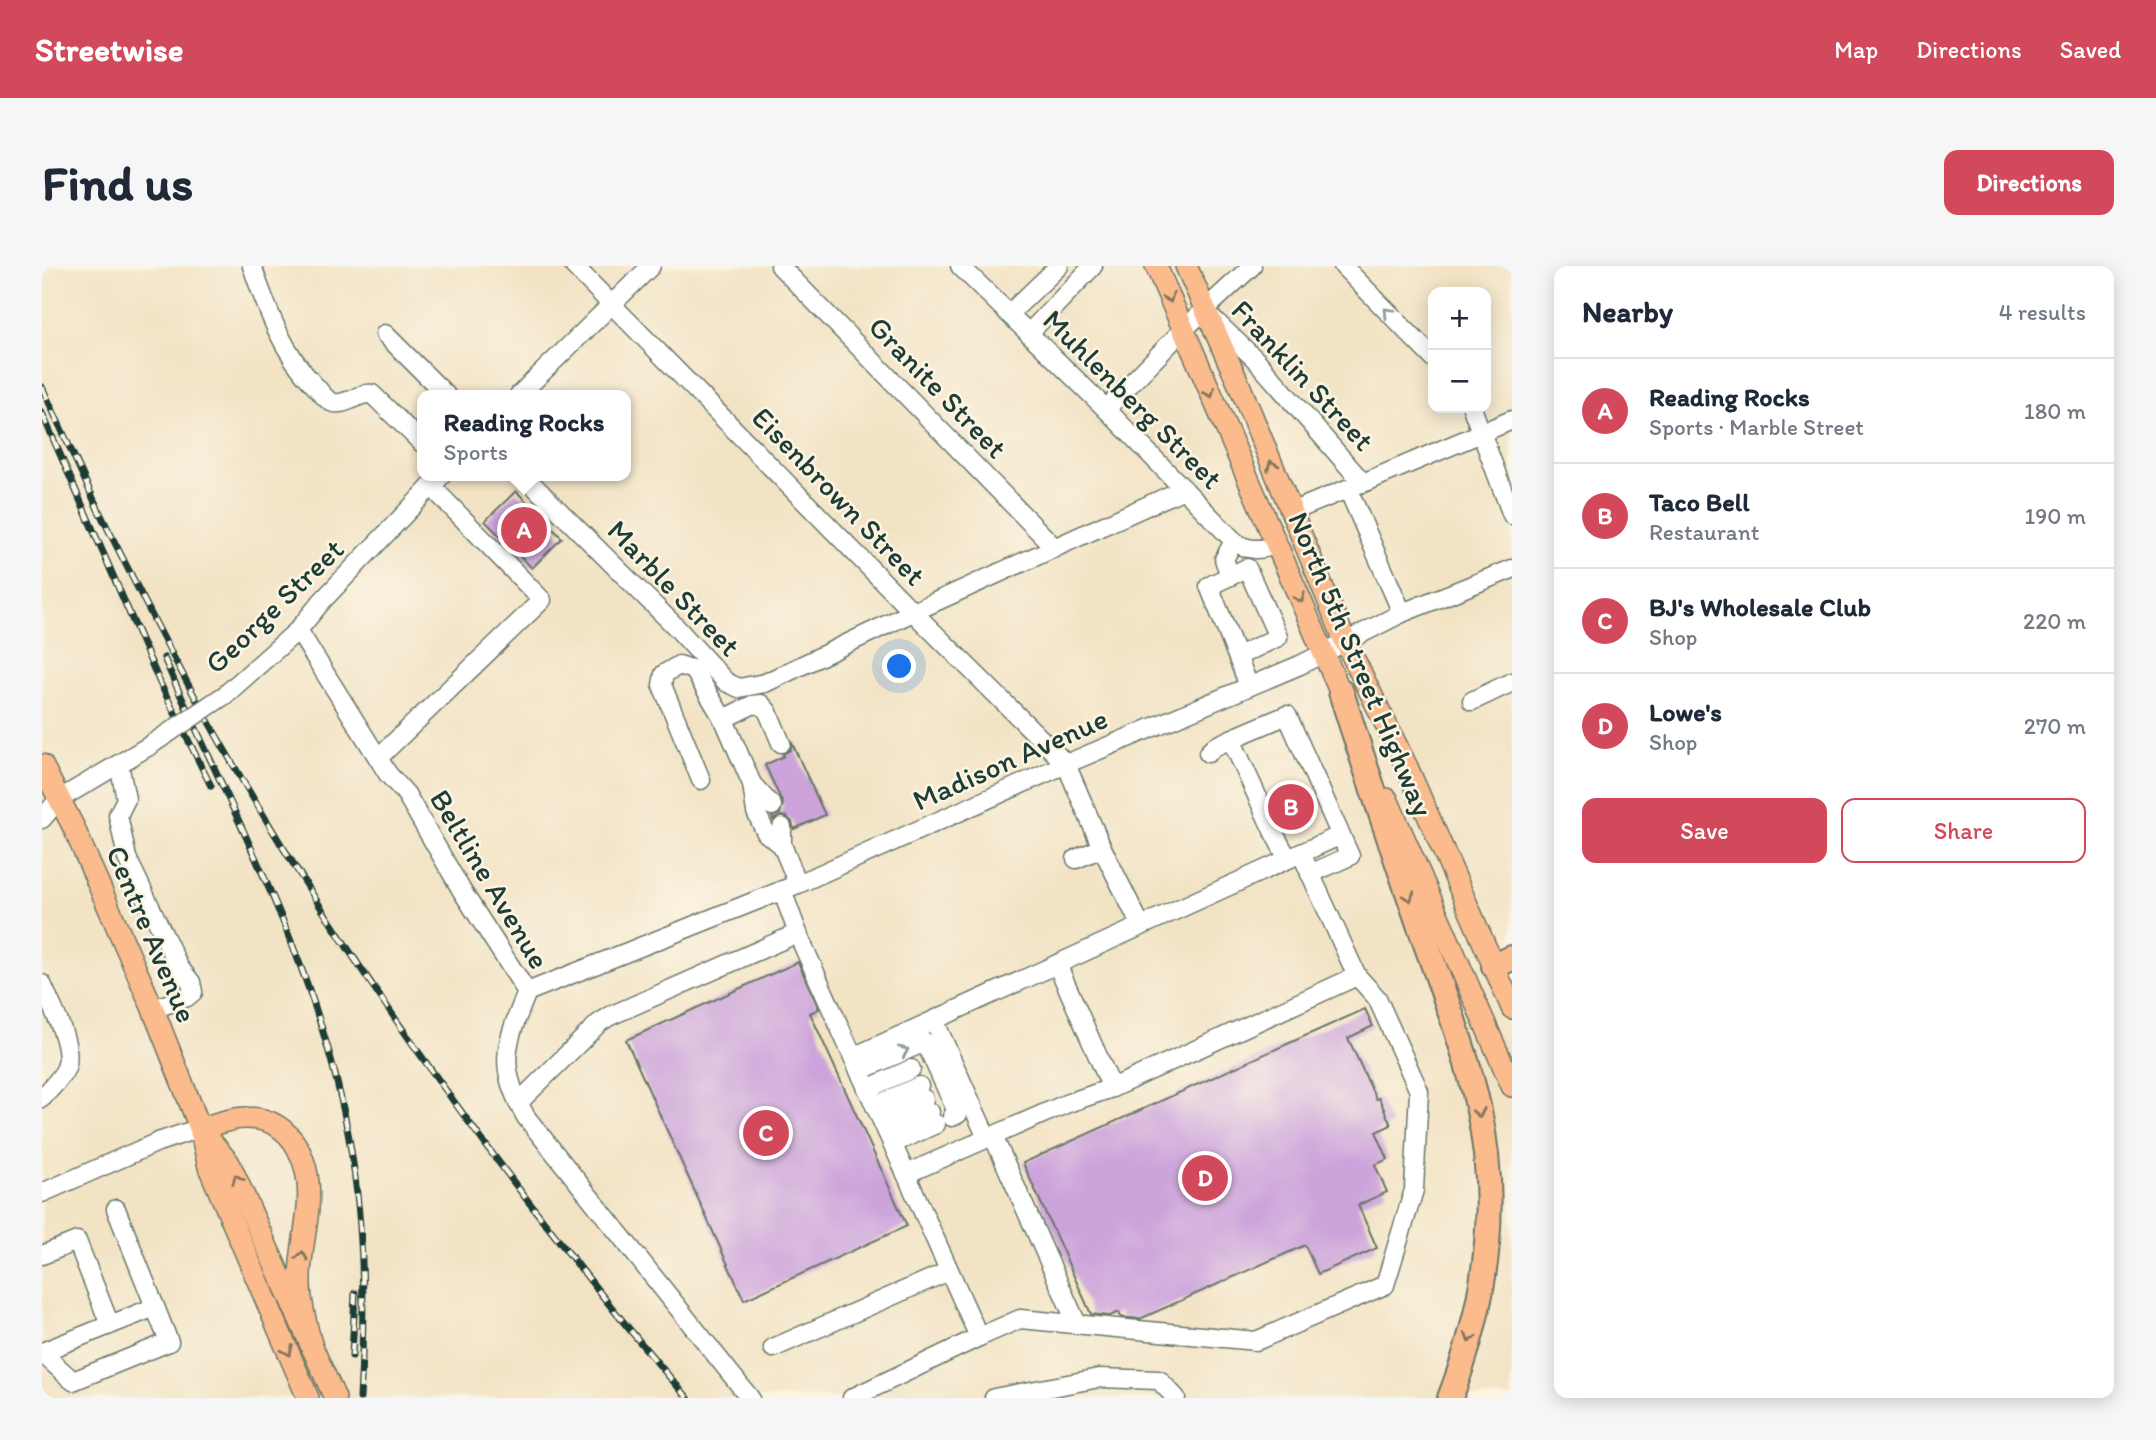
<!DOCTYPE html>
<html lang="en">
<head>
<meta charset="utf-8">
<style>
	:root { --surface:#fff; --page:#f6f6f7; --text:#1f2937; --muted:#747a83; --line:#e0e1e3; --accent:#d1495b }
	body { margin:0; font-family:Itim,sans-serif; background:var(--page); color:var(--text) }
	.controls { position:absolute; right:21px; top:21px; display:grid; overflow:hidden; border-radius:14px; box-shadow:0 4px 18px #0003 }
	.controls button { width:63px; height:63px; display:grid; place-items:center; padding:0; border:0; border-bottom:2px solid var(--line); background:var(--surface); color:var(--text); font:35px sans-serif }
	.you { position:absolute; left:858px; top:401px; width:24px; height:24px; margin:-18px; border:5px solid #fff; border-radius:50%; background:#1a73e8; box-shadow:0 0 0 10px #1a73e833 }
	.badge { display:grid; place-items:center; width:46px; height:46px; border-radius:50%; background:var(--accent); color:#fff; font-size:23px; font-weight:700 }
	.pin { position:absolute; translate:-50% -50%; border:4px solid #fff; box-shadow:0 2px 7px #0006 }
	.popup { position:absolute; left:375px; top:124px; width:214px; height:91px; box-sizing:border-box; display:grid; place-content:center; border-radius:14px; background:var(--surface); filter:drop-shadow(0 2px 5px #0005); font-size:23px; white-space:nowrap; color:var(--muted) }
	.popup b { font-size:26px; color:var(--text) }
	.popup::after { content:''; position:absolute; left:50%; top:100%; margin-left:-14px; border:14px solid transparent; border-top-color:var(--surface) }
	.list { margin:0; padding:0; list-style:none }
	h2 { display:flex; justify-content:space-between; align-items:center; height:91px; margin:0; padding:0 28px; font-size:30px }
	h2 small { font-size:23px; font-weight:400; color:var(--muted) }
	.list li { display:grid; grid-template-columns:46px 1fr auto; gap:21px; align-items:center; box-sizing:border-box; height:105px; padding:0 28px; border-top:2px solid var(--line) }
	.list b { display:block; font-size:26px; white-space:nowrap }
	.list p { margin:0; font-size:23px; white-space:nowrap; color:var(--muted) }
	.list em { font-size:23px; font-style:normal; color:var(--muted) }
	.actions { display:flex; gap:14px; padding:21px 28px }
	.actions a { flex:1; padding:16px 0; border:2px solid var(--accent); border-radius:14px; text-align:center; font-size:24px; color:var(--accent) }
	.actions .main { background:var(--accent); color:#fff }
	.map { position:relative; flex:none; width:1470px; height:1132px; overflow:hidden; border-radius:14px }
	header { display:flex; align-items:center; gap:42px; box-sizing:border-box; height:98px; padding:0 35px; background:var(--accent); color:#fff }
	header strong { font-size:33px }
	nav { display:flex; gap:38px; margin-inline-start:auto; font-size:24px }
	.intro { display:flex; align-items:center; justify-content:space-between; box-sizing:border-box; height:168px; padding:0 42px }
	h1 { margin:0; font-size:49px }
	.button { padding:18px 32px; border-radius:14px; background:var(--accent); color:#fff; font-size:24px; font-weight:700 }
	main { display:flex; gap:42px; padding:0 42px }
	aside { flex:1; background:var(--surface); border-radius:14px; box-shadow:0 4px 18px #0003 }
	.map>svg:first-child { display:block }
	.building { fill:#cca4db }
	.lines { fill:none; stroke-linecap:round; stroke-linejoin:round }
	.minor-casing { stroke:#697767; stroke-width:21 }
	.major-casing { stroke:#697767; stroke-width:24 }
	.highway-casing { stroke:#697767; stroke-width:28 }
	.minor { stroke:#fff; stroke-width:18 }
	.major { stroke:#fbbb8d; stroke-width:21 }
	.highway { stroke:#fbbb8d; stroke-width:24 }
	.rail-casing { stroke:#1f3d34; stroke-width:7 }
	.rail { stroke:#fcf5e5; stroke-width:4.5; stroke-dasharray:13; stroke-linecap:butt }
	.minor-bridge-casing { stroke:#697767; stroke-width:21; stroke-linecap:butt }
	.minor-bridge { stroke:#fff; stroke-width:18 }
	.oneway { stroke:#82765c }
	.oneway2 { stroke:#8f9e9a }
	.labels { text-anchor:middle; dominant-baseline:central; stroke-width:5; stroke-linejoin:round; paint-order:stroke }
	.street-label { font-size:30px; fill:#1f3d34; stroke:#fcf5e5 }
</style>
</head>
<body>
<header>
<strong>Streetwise</strong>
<nav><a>Map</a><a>Directions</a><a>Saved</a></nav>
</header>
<div class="intro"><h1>Find us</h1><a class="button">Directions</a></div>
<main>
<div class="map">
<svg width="1470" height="1132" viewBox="0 0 1470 1132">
	<rect width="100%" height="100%" fill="#fcf5e5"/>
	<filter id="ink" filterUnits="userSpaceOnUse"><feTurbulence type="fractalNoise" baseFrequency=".0143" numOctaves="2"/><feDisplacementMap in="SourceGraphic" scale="14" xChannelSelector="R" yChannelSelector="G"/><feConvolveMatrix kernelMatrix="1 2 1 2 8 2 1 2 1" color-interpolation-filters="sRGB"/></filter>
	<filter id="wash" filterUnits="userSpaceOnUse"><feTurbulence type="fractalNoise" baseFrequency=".00686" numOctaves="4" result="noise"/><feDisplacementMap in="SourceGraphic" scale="28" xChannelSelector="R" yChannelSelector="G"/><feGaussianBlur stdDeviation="1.57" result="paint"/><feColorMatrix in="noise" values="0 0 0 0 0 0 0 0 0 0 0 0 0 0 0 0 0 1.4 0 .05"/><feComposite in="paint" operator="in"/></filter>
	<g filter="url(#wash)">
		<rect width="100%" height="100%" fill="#f2e3c5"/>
		<g id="blocks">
			<!-- building -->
			<g class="building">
				<polygon points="474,225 520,272 490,302 443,255"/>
				<polygon points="750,477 783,549 752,563 750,556 745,551 739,550 731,554 730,551 738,548 741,538 723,499 742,490 741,488 748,484"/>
				<polygon points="756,696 777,743 768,747 865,960 702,1034 584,774"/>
				<polygon points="1323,743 1331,760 1306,772 1334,833 1337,832 1349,859 1334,866 1346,893 1333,899 1345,926 1316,939 1335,982 1276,1008 1263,979 1098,1053 1079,1051 1077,1046 1068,1050 1049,1048 981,897"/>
			</g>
		</g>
	</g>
	<g filter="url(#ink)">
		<use href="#blocks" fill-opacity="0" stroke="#697767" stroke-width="2"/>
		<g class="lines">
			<defs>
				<g id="minor">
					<path d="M 210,0 C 225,43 240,86 273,120 C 278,125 283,133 289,136 C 302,142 316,126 330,128 L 380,177"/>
					<polyline points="532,0 871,346 1024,498 1060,582 1099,660"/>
					<polyline points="738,0 1013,282"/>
					<path d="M 918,0 L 1064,143 L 1192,275 C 1206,286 1219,284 1235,279"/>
					<polyline points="1301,0 1391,92"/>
					<polyline points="967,48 1017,0"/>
					<polyline points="1168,50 1214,94 1321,217 1470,154"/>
					<polyline points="987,67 1051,0"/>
					<polyline points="343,68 404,129"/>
					<polyline points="477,129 609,0"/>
					<polyline points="1430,142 1470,249"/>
					<polyline points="1064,143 1140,65 1210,0"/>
					<polyline points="482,210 633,360 684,416 697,422 723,417 871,346 1142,223"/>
					<polyline points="1306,223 1360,347"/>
					<polyline points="1249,246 1317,218"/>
					<polyline points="1188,310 1182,293 1192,275"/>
					<polyline points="256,364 346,508 364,528 420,625 485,726"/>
					<polyline points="1196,390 1236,371 1205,302 1167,320 1207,420"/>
					<polyline points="183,429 256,364 280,335 399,210"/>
					<polyline points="1430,435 1470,416"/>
					<polyline points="681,453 710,439 719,438 726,446 739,477"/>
					<polyline points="1166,487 1172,481 1189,473"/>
					<polyline points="336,492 500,334 389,220"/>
					<polyline points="77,498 84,533 76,549 85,592 137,701 149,716 151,726 145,731 111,743"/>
					<polyline points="659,514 620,419 622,408 637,399 652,404 683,456 710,518 714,546 724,567 740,579"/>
					<polyline points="710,518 730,540"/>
					<polyline points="0,553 16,534 107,480"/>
					<polyline points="740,561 740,579 756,618"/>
					<polyline points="1034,593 1060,582"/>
					<polyline points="1246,593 1232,567 1189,473 1245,449 1308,590 1268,608"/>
					<polyline points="740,624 758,673 811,791 1299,569"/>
					<polyline points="1015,698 1070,822"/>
					<path d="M 0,718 C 9,740 32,779 24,802 C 19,813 8,823 0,832"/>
					<polyline points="485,726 756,618 1024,498 1258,399 1360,347 1470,303"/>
					<path d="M 485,726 C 464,778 454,799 484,851 L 708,1132"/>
					<polyline points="892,754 945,872"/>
					<polyline points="811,791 864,908 1026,837 1070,822 1315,710 1259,587"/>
					<polyline points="817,805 883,776 916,848 910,851"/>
					<polyline points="825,823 869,803"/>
					<polyline points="476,837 557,757 568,750 756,667"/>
					<polyline points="833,840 877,820"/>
					<polyline points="839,852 882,833"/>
					<polyline points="845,866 888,846"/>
					<polyline points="951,870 1035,1058"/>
					<polyline points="850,878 894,858"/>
					<polyline points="0,927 116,876 158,862"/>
					<polyline points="0,989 35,975 68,1059"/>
					<polyline points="937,1071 978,1053 1214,1075 1343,1019 1372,924 1377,825 1335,732 1315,710"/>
					<polyline points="731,1082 907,1005"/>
					<polyline points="0,1086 113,1041"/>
					<polyline points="0,1087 31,1115 127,1076 74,943"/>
					<polyline points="810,1132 937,1071 864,908"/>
					<polyline points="952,1132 1057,1112 1117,1114 1134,1132"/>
				</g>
				<g id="major">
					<polyline points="1114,0 1304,439"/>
					<polyline points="1144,0 1198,121 1303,375 1365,501 1470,742"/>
					<polyline points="0,499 31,560 111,743 158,862 167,901 266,1132"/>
					<polyline points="1345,533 1470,820"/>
					<path d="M 158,862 C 173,859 190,851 205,852 C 254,852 270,901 266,942 C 264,967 257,993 258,1018 C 258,1039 265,1061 270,1082"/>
					<polyline points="162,867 187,897 293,1132"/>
				</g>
				<g id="highway">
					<path d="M 1299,426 C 1324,504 1350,581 1377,658 C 1398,718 1422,778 1436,840 C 1458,939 1444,1039 1408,1132"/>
					<polyline points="1452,700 1470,692"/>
				</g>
			</defs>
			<!-- minor casing -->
			<use href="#minor" class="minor-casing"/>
			<!-- major casing -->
			<use href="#major" class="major-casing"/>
			<!-- highway casing -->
			<use href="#highway" class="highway-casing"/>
			<!-- minor -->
			<use href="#minor" class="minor"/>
			<!-- major -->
			<use href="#major" class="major"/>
			<!-- highway -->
			<use href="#highway" class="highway"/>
			<defs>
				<g id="rail">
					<polyline points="0,121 57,245"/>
					<polyline points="0,147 118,417 169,520"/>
					<path d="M 53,237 C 94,319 135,401 181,481 C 272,639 375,790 486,935 C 538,1002 590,1069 646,1132"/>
					<path d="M 122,392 C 185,536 264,678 299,833 C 322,933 324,1030 318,1132"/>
					<polyline points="310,1090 313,1027"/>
				</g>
			</defs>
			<!-- rail casing -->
			<use href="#rail" class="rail-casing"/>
			<!-- rail -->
			<use href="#rail" class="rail"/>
			<defs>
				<polyline id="minor-bridge" points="107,480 183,429"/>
			</defs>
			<!-- minor-bridge casing -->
			<use href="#minor-bridge" class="minor-bridge-casing"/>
			<!-- minor-bridge -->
			<use href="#minor-bridge" class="minor-bridge"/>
		</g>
		<!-- one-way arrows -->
		<defs><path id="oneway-chevron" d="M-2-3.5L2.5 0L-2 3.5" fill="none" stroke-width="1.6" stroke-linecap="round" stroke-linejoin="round" transform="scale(1.75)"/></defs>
		<g class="oneway">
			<use href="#oneway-chevron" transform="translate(1127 32) rotate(68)"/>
			<use href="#oneway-chevron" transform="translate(1168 127) rotate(66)"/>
			<use href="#oneway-chevron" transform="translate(1230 199) rotate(-112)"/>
			<use href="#oneway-chevron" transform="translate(1258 332) rotate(66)"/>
			<use href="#oneway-chevron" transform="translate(1367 631) rotate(71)"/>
			<use href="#oneway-chevron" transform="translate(1437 847) rotate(79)"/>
			<use href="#oneway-chevron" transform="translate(195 913) rotate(-114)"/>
			<use href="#oneway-chevron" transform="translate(260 990) rotate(-82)"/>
			<use href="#oneway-chevron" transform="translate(1428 1072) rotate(106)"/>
			<use href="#oneway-chevron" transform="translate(246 1085) rotate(67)"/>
		</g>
		<g class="oneway2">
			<use href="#oneway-chevron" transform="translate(1346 46) rotate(-134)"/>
			<use href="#oneway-chevron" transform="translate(862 785) rotate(-24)"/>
		</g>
	</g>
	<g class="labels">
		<!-- street labels -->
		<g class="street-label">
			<text transform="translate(1261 109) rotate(47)">Franklin Street</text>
			<text transform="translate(896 121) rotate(46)">Granite Street</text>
			<text transform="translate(1091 133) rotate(45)">Muhlenberg Street</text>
			<text transform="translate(797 230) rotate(46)">Eisenbrown Street</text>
			<text transform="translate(632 322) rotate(46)">Marble Street</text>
			<text transform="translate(232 340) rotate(-44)">George Street</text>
			<text transform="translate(1319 398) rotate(67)">North 5th Street Highway</text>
			<text transform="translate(968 493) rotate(-24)">Madison Avenue</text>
			<text transform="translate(448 613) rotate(59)">Beltline Avenue</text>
			<text transform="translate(110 668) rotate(67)">Centre Avenue</text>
		</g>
	</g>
</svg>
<div class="controls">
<button>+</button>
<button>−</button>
</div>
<div class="you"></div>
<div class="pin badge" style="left:482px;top:264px">A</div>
<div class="popup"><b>Reading Rocks</b>Sports</div>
<div class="pin badge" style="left:1249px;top:541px">B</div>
<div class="pin badge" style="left:724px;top:867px">C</div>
<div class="pin badge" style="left:1163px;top:912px">D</div>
</div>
<aside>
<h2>Nearby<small>4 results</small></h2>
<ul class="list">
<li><span class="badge">A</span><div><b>Reading Rocks</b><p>Sports · Marble Street</p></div><em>180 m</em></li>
<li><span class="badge">B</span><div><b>Taco Bell</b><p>Restaurant</p></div><em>190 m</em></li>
<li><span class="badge">C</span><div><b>BJ's Wholesale Club</b><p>Shop</p></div><em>220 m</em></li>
<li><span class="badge">D</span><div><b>Lowe's</b><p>Shop</p></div><em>270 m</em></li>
</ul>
<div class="actions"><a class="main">Save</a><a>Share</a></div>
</aside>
</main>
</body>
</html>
